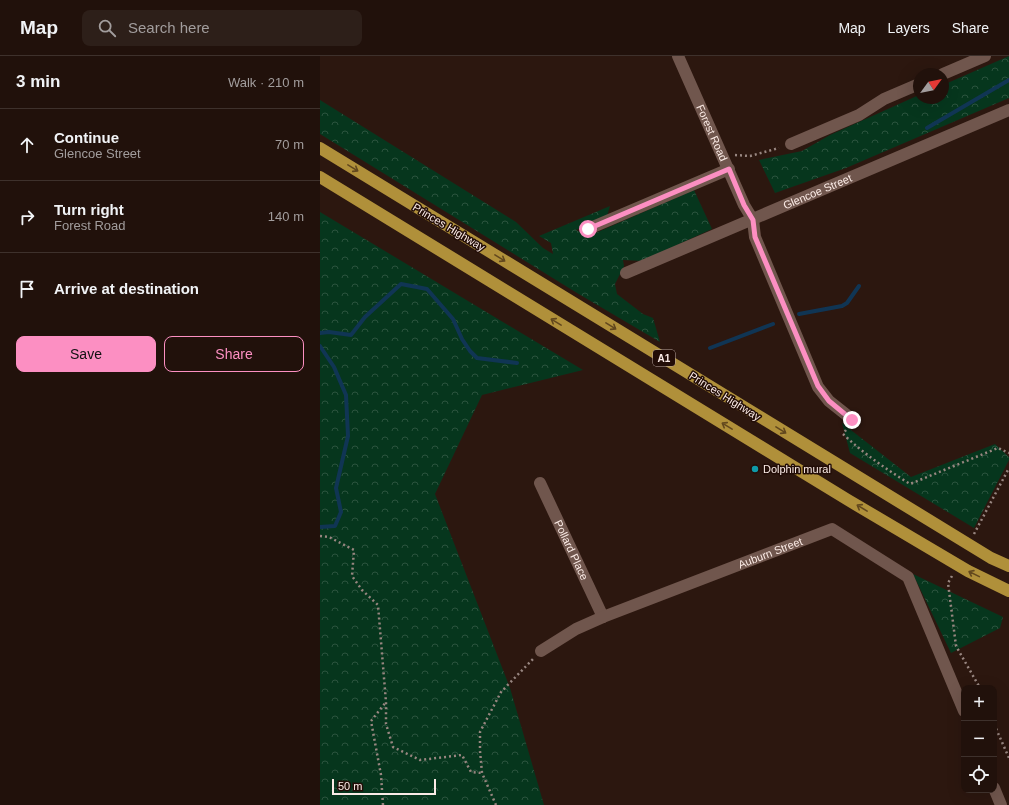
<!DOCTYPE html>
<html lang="en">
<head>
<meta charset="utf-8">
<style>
	:root { --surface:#21110b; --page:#2d1f19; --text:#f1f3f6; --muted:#a29d9d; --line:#3e312c; --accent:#fc8fc2 }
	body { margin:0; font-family:Helvetica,sans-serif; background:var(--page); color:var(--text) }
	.controls { position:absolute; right:12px; bottom:12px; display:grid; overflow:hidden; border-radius:8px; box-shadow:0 4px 16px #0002 }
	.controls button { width:36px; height:36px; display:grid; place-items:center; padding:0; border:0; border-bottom:1px solid var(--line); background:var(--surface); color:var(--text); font:20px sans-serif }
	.compass { position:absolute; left:593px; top:12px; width:36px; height:36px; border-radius:50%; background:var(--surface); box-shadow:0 4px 16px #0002; rotate:57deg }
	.scale { position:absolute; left:12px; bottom:10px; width:104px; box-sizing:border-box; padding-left:4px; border:2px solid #fbebe6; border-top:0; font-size:11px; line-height:14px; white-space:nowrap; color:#fbebe6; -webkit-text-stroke:3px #220d07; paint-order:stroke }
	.stop { position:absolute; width:12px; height:12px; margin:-9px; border:3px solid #fc8fc2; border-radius:50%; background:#fff }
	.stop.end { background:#fc8fc2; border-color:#fff; box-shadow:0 1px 4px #0008 }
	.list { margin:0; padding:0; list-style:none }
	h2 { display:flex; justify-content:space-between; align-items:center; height:52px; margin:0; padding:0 16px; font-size:17px }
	h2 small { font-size:13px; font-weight:400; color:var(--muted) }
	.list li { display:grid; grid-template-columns:26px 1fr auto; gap:12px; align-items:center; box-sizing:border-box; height:72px; padding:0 16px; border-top:1px solid var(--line) }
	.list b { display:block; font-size:15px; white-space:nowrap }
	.list p { margin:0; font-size:13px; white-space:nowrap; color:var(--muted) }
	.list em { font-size:13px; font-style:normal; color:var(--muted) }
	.actions { display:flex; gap:8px; padding:12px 16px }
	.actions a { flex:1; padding:9px 0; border:1px solid var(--accent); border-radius:8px; text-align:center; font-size:14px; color:var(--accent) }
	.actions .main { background:var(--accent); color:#111 }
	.icon { flex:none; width:22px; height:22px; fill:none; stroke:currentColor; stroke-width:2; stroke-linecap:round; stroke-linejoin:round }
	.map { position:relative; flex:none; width:689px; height:749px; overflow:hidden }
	header { display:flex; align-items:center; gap:24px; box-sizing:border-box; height:56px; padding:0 20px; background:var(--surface); border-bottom:1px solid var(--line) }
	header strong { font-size:19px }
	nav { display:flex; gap:22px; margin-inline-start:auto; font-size:14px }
	.search { width:280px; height:36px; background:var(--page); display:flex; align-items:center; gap:10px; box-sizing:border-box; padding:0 14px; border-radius:8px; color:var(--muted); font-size:15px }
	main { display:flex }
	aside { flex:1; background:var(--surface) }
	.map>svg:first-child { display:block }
	.forest { fill:url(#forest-crowns) }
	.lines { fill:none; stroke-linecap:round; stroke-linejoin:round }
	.stream { stroke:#103554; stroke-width:4 }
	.path { stroke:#988680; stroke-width:2.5; stroke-dasharray:2 3; stroke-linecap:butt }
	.minor { stroke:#70564d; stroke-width:12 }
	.trunk { stroke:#b0903a; stroke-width:12 }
	.oneway { stroke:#62481e }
	.route { stroke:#fc8fc2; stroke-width:5 }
	.culture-dot { fill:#0f9aa8; stroke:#220d07; stroke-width:1.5 }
	.labels { text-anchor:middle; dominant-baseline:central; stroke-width:3; stroke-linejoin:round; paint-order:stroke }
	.shield { fill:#220d07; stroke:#baa8a3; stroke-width:1 }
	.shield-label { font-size:10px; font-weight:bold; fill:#fbebe6 }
	.street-label { font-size:11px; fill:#fbebe6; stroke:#220d07 }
	.poi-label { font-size:11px; fill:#fbebe6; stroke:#220d07; text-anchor:start }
</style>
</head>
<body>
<header>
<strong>Map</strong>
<div class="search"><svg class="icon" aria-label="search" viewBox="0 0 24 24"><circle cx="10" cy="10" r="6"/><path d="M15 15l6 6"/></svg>Search here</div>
<nav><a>Map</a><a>Layers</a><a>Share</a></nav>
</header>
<main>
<aside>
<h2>3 min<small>Walk · 210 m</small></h2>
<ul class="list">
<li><svg class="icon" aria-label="ahead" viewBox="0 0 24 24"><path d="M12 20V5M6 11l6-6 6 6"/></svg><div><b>Continue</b><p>Glencoe Street</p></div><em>70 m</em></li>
<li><svg class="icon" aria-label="right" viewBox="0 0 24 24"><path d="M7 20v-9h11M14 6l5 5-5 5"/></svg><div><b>Turn right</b><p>Forest Road</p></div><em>140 m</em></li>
<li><svg class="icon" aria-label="arrive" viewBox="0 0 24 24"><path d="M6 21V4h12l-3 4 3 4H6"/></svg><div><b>Arrive at destination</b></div></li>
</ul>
<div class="actions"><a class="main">Save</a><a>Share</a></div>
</aside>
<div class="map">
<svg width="689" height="749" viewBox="0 0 689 749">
	<defs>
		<pattern id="forest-crowns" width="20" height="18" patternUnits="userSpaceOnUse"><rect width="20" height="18" fill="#06361d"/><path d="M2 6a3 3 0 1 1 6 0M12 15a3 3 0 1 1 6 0" fill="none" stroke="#2b533e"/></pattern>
	</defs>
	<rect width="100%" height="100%" fill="#2c170f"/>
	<!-- forest -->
	<g class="forest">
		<polygon points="689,0 689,42 526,112 455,137 439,104 482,95 510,79 599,39 599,42 623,42 623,29"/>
		<polygon points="0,44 196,166 223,192 233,198 231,187 219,180 290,150 287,160 256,174 264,178 271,179 374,134 392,173 322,205 303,204 304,210 295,228 297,238 323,258 333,262 340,286 257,237 0,78"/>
		<polygon points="0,156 263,314 162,339 115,438 190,632 224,749 0,749"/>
		<polygon points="522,367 591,421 675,388 689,401 689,404 654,472 530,397"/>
		<polygon points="593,518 683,561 680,572 631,597"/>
	</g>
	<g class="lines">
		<!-- stream -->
		<g class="stream">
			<polyline points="607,72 689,24"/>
			<polyline points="479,258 522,250 527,247 539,230"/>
			<polyline points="0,277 9,276 31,279 45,261 81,228 107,233 133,263 142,283 150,295 157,302 197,307"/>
			<polyline points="0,290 14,311 26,339 28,380 16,432 21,456 15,470 0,471"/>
			<polyline points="390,292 453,268"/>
		</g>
		<!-- path -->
		<g class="path">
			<polyline points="415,99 430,100 459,92"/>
			<path d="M 526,374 L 523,378 C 544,398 566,413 590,428 L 678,392 L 689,397"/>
			<polyline points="654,478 689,412"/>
			<polyline points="0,480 9,481 34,494 32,520 42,534 58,549 66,646 66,668 73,691 100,704 142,699 151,716 162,717"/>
			<polyline points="632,520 628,527 636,590 660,632"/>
			<polyline points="674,668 689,702"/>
			<polyline points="63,749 61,719 51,665 66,646"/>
			<polyline points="176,749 162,717 160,695 160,676 181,636 213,603"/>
		</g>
		<!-- minor -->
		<g class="minor">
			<path id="s1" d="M 358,0 L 424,149 L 433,164 L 435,181 L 498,331 L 509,345 L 533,364"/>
			<polyline points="623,18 665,0"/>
			<polyline points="471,88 539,59 564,43 599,28"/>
			<polyline points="268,173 409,113"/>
			<path id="s2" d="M 306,217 L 689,54"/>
			<path id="s3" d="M 220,427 L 283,561"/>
			<path id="s4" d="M 221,595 L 256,573 L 283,561 L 512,473 L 588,521 L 644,655"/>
			<polyline points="674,732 681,749"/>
		</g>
		<!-- trunk -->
		<g class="trunk">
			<polyline points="0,92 671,502 689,510"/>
			<polyline points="0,121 528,444 648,515 689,535"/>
		</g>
	</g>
	<!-- one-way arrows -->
	<defs><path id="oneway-shaft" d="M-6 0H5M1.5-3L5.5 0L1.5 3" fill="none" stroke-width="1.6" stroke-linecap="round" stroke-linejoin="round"/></defs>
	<g class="oneway">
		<use href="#oneway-shaft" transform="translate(33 112) rotate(31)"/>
		<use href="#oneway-shaft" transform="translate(180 202) rotate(32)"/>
		<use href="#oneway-shaft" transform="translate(236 266) rotate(-149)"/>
		<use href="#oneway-shaft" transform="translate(291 270) rotate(32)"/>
		<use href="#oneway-shaft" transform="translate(407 370) rotate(-149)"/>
		<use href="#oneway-shaft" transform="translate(461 374) rotate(32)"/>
		<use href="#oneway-shaft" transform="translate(542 452) rotate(-149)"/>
		<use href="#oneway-shaft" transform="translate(654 518) rotate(-154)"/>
	</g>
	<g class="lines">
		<!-- route -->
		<polyline class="route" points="268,173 409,113 424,149 433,164 435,181 498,330 509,345 532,364"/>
	</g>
	<!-- markers -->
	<circle class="culture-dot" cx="435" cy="413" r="4"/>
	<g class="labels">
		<!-- shield labels -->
		<rect class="shield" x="333" y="294" width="22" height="16" rx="3"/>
		<g class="shield-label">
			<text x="344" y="302">A1</text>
		</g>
		<!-- street labels -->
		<g class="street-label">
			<text stroke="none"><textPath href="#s1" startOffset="84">Forest Road</textPath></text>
			<text stroke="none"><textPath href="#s2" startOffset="208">Glencoe Street</textPath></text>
			<text transform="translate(129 171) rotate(31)">Princes Highway</text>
			<text transform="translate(405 340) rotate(32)">Princes Highway</text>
			<text stroke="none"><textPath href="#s3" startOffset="74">Pollard Place</textPath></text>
			<text stroke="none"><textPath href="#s4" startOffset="250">Auburn Street</textPath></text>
		</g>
		<!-- poi labels -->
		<g class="poi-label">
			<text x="443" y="413">Dolphin mural</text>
		</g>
	</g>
</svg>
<div class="controls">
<button>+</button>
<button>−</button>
<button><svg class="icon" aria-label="locate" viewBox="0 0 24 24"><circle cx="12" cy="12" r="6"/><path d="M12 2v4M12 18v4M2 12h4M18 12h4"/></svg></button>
</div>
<svg class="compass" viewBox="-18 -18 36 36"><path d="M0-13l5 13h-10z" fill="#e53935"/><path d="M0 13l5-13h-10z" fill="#a29d9d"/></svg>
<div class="scale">50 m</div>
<div class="stop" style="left:268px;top:173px"></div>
<div class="stop end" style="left:532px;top:364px"></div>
</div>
</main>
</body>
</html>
